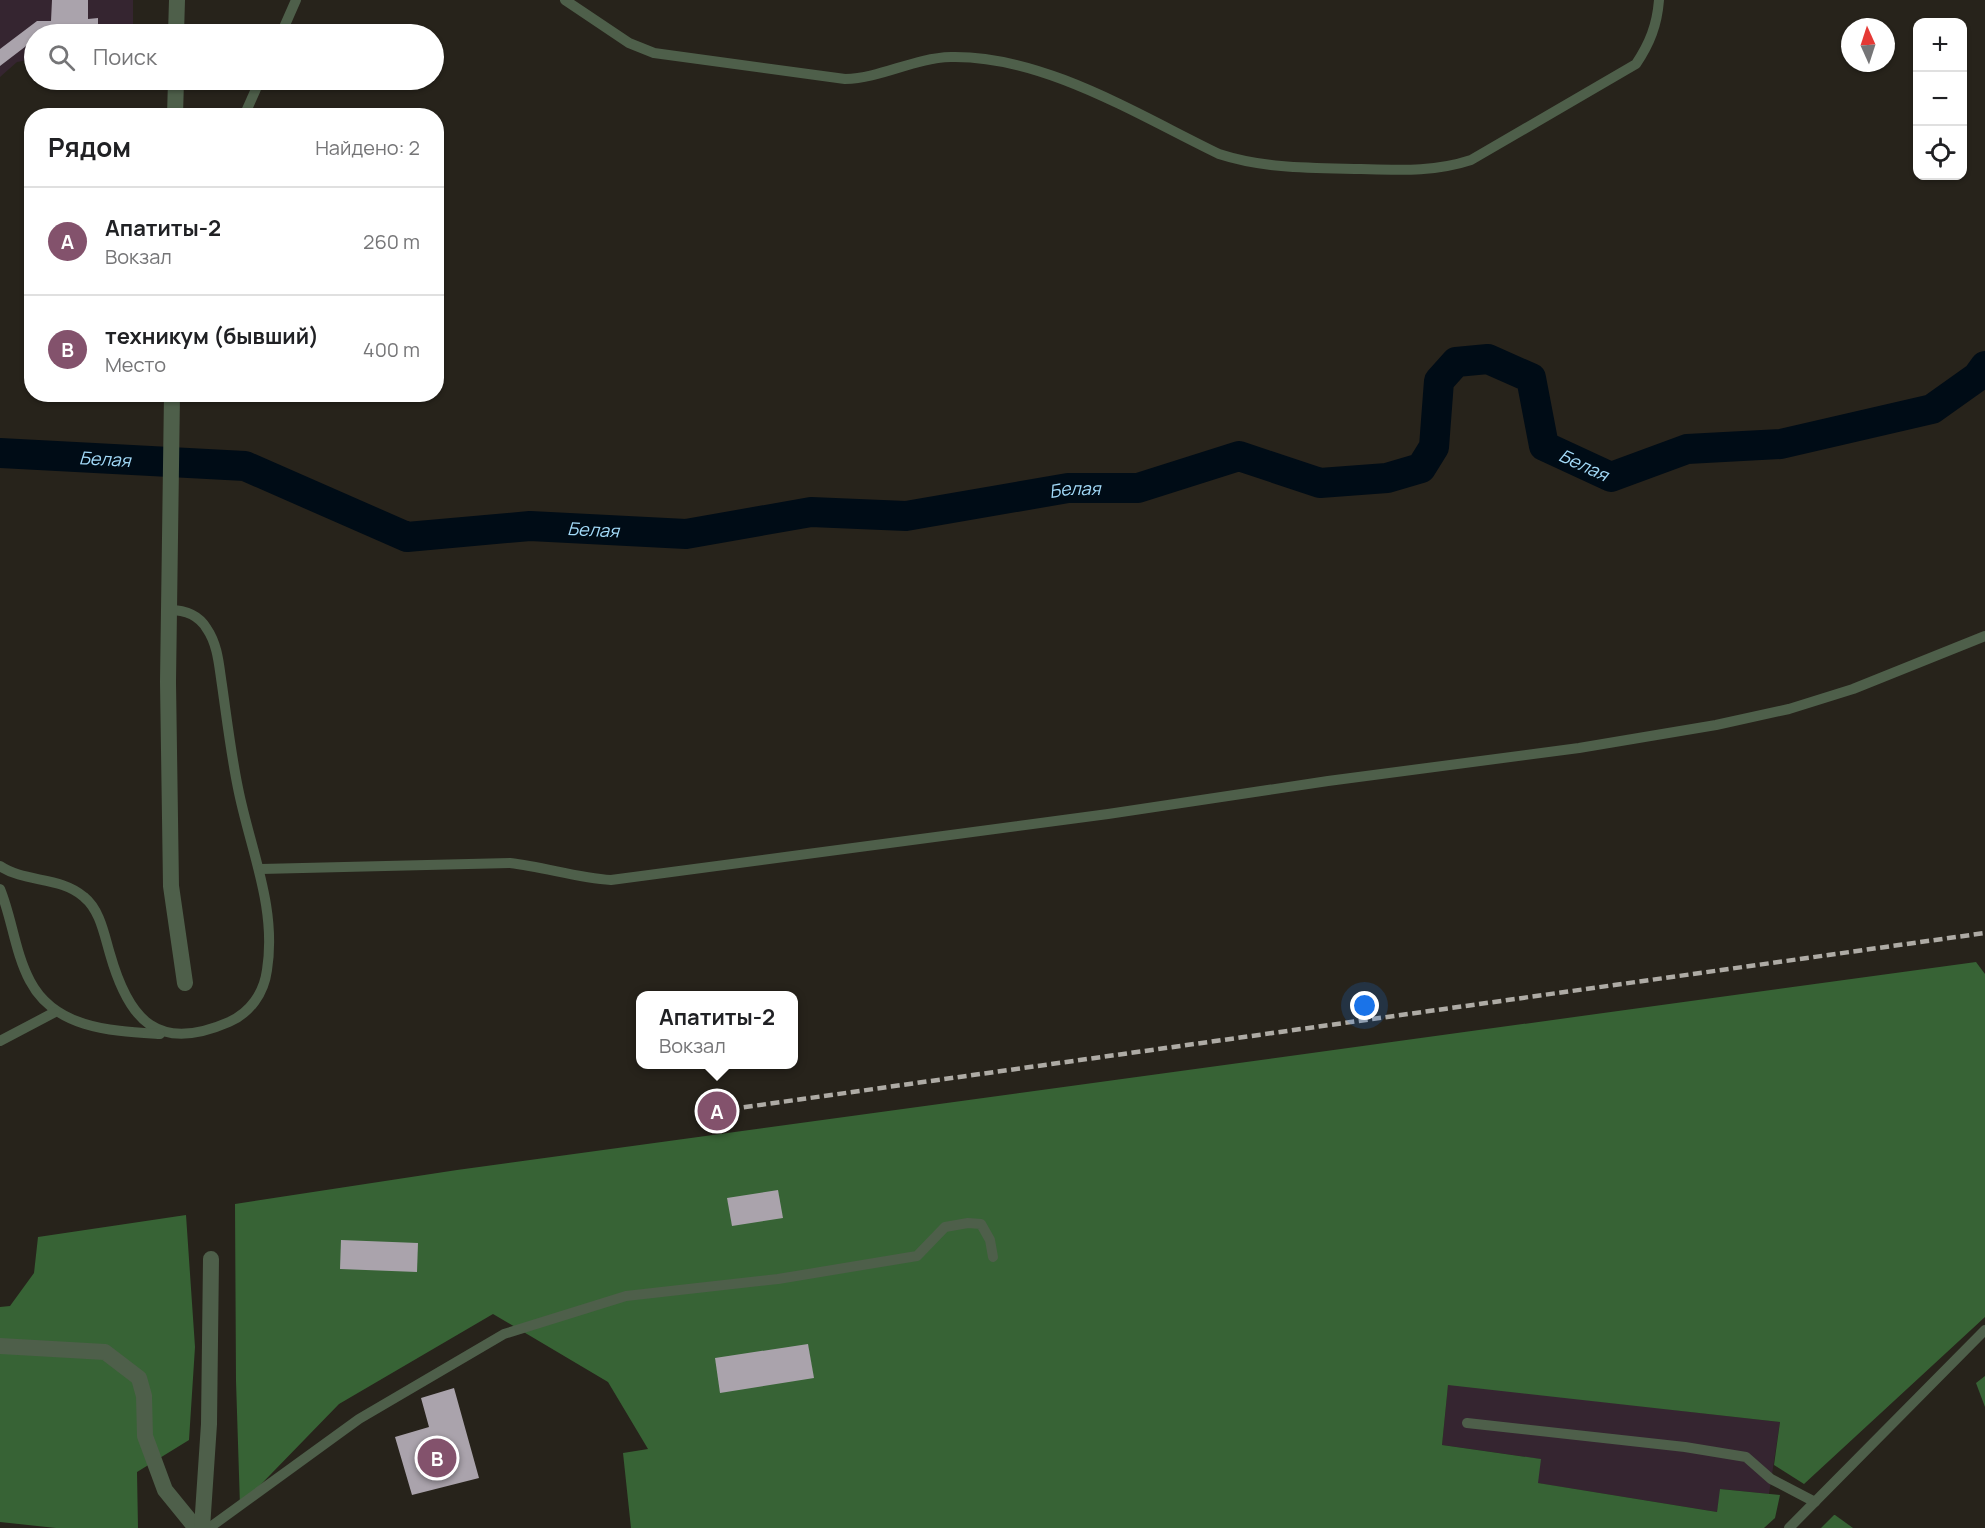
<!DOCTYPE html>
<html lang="ru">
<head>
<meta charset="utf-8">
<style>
	:root { --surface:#fff; --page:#f2f2f2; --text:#202124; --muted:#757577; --line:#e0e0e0; --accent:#83526c }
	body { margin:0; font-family:Manrope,sans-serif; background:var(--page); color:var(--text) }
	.controls { position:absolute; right:18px; top:18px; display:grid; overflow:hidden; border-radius:12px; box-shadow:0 2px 4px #0004 }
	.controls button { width:54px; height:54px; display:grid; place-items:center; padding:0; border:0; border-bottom:2px solid var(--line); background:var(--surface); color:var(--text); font:30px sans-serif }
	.compass { position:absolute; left:1841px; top:18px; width:54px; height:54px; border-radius:50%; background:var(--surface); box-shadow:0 2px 4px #0004; rotate:357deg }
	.you { position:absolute; left:1365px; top:1006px; width:21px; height:21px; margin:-15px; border:4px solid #fff; border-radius:50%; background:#1a73e8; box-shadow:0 0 0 9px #1a73e833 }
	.badge { display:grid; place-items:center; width:39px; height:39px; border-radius:50%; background:var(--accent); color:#fff; font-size:20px; font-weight:700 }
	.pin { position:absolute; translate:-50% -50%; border:3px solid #fff; box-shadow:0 2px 6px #0006 }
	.popup { position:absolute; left:636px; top:991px; width:162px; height:78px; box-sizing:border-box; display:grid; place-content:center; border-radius:12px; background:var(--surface); filter:drop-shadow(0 2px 4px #0005); font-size:20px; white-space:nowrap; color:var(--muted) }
	.popup b { font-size:22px; color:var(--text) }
	.popup::after { content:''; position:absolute; left:50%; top:100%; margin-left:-12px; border:12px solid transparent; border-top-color:var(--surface) }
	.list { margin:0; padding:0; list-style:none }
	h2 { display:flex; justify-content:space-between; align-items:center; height:78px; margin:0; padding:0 24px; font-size:26px }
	h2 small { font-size:20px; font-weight:400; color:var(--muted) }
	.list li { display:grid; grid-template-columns:39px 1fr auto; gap:18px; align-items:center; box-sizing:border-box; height:108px; padding:0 24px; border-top:2px solid var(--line) }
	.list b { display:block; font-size:22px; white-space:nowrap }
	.list p { margin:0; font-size:20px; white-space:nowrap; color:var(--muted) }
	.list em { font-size:20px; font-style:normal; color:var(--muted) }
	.icon { flex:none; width:33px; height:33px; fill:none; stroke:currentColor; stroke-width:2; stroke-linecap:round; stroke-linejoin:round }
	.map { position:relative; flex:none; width:1985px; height:1528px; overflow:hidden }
	.search { position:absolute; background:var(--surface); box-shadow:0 2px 4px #0004; left:24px; top:24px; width:420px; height:66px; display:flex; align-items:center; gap:15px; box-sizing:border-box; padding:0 21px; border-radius:33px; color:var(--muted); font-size:22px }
	.panel { position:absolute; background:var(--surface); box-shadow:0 2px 4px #0004; left:24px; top:108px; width:420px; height:294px; border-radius:24px }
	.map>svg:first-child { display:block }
	.industrial { fill:#352530 }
	.forest { fill:#376335 }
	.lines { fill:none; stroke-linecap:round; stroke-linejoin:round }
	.river { stroke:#000c16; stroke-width:30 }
	.building { fill:#aaa3ac }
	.service { stroke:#4e5f4a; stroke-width:10 }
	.minor { stroke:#4e5f4a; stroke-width:16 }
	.tertiary { stroke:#4e5f4a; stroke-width:16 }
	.rail { stroke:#aeaba5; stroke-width:4.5; stroke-dasharray:9 4.5; stroke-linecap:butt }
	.labels { text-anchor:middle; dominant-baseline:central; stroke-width:6; stroke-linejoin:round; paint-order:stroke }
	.water-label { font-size:18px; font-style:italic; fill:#a3dbf9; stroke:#1e1a12 }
</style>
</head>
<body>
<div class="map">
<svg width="1985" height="1528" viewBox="0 0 1985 1528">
	<rect width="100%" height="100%" fill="#27231b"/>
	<!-- industrial -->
	<g class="industrial">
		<polygon points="0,0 133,0 133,34 34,34 34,59 17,62 0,77"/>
		<polygon points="1448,1384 1780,1422 1769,1494 1721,1489 1717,1512 1537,1483 1540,1459 1442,1445"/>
	</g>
	<!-- forest -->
	<g class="forest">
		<polygon points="1976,962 1985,974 1985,1317 1804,1484 1774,1465 1780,1422 1448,1385 1442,1445 1541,1459 1538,1483 1717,1512 1720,1489 1780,1495 1775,1518 1764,1528 631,1528 623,1453 648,1449 608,1382 493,1314 339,1404 240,1506 236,1381 235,1204 457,1170"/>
		<polygon points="186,1215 195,1347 189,1440 137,1472 138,1528 56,1528 0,1522 0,1307 10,1306 34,1273 38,1237"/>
		<polygon points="1985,1376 1985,1407 1976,1383"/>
		<polygon points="1834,1515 1835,1515 1853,1528 1821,1528"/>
	</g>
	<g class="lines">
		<!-- river -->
		<path class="river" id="s1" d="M 0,453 L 245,466 L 407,537 L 530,526 L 686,534 L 811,512 L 906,516 L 1068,488 L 1138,488 L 1239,456 L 1320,483 L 1387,478 L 1421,468 L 1434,447 L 1439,381 L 1456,362 L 1488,359 L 1531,378 L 1544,446 L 1611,477 L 1687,449 L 1781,444 L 1932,409 L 1977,377 L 1985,366"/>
	</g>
	<!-- building -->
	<g class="building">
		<polygon points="52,0 88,0 88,19 98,18 98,33 34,34 34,40 0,66 0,49 37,21 51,21"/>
		<polygon points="778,1190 783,1218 732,1226 727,1198"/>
		<polygon points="341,1240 418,1243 417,1272 340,1269"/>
		<polygon points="808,1344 814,1378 720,1393 715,1358"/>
		<polygon points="454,1388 479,1478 412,1495 395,1437 429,1427 421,1398"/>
	</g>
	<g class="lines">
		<!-- service -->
		<g class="service">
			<path d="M 565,0 L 629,43 L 654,53 L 845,79 C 882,78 913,58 951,57 C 1043,55 1138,115 1219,154 C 1265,169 1313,168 1361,169 C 1399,170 1435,172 1471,160 L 1636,64 C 1650,43 1657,25 1659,0"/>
			<polyline points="281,34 296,0"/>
			<polyline points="244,116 260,80"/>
			<path d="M 0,866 C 25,883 60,876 84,897 C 100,910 104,934 110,954 C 129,1021 158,1053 229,1022 C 250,1013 264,993 267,970 C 277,907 250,849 238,788 C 231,754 227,720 222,685 C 219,666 218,645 207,629 C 199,615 185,610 169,610"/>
			<path d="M 261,869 L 510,863 C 545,867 577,878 611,880 L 1108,814 L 1328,781 L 1579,748 L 1716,725 L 1789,709 L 1853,689 L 1985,636"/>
			<path d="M 0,889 C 12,918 15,953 30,981 C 55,1029 112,1031 160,1034"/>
			<polyline points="0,1041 55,1012"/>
			<polyline points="1467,1423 1685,1447 1746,1457 1771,1479 1815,1502"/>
			<polyline points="209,1528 359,1419 504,1334 626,1296 778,1279 917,1256 945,1227 968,1223 981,1224 990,1240 993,1257"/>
			<polyline points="1789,1528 1985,1330"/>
		</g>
		<!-- minor -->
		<polyline class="minor" points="0,1346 105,1352 139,1378 144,1396 145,1436 165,1490 196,1528"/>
		<!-- tertiary -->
		<g class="tertiary">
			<polyline points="176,34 177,0"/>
			<polyline points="175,116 176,80"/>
			<polyline points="172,394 168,682 171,886 185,983"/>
			<polyline points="202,1528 209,1424 211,1259"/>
		</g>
		<!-- rail -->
		<polyline class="rail" points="717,1111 1985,933"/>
	</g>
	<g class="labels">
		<!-- water labels -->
		<g class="water-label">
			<text stroke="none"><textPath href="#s1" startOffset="105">Белая</textPath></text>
			<text stroke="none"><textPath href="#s1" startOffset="1761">Белая</textPath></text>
			<text stroke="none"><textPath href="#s1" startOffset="1095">Белая</textPath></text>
			<text stroke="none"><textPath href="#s1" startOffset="609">Белая</textPath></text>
		</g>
	</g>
</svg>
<div class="controls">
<button>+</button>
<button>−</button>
<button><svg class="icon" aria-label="locate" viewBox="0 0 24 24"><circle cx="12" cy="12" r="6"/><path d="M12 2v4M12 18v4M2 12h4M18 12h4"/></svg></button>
</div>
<svg class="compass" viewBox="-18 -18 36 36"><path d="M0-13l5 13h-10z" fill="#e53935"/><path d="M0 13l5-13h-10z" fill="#757577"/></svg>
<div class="you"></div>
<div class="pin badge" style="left:717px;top:1111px">A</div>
<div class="popup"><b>Апатиты-2</b>Вокзал</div>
<div class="pin badge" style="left:437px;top:1458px">B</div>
<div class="search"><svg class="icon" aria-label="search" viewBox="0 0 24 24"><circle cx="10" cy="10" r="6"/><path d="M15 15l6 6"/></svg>Поиск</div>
<section class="panel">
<h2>Рядом<small>Найдено: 2</small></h2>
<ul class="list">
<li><span class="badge">A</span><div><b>Апатиты-2</b><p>Вокзал</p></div><em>260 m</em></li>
<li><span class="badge">B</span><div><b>техникум (бывший)</b><p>Место</p></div><em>400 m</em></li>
</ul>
</section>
</div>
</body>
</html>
